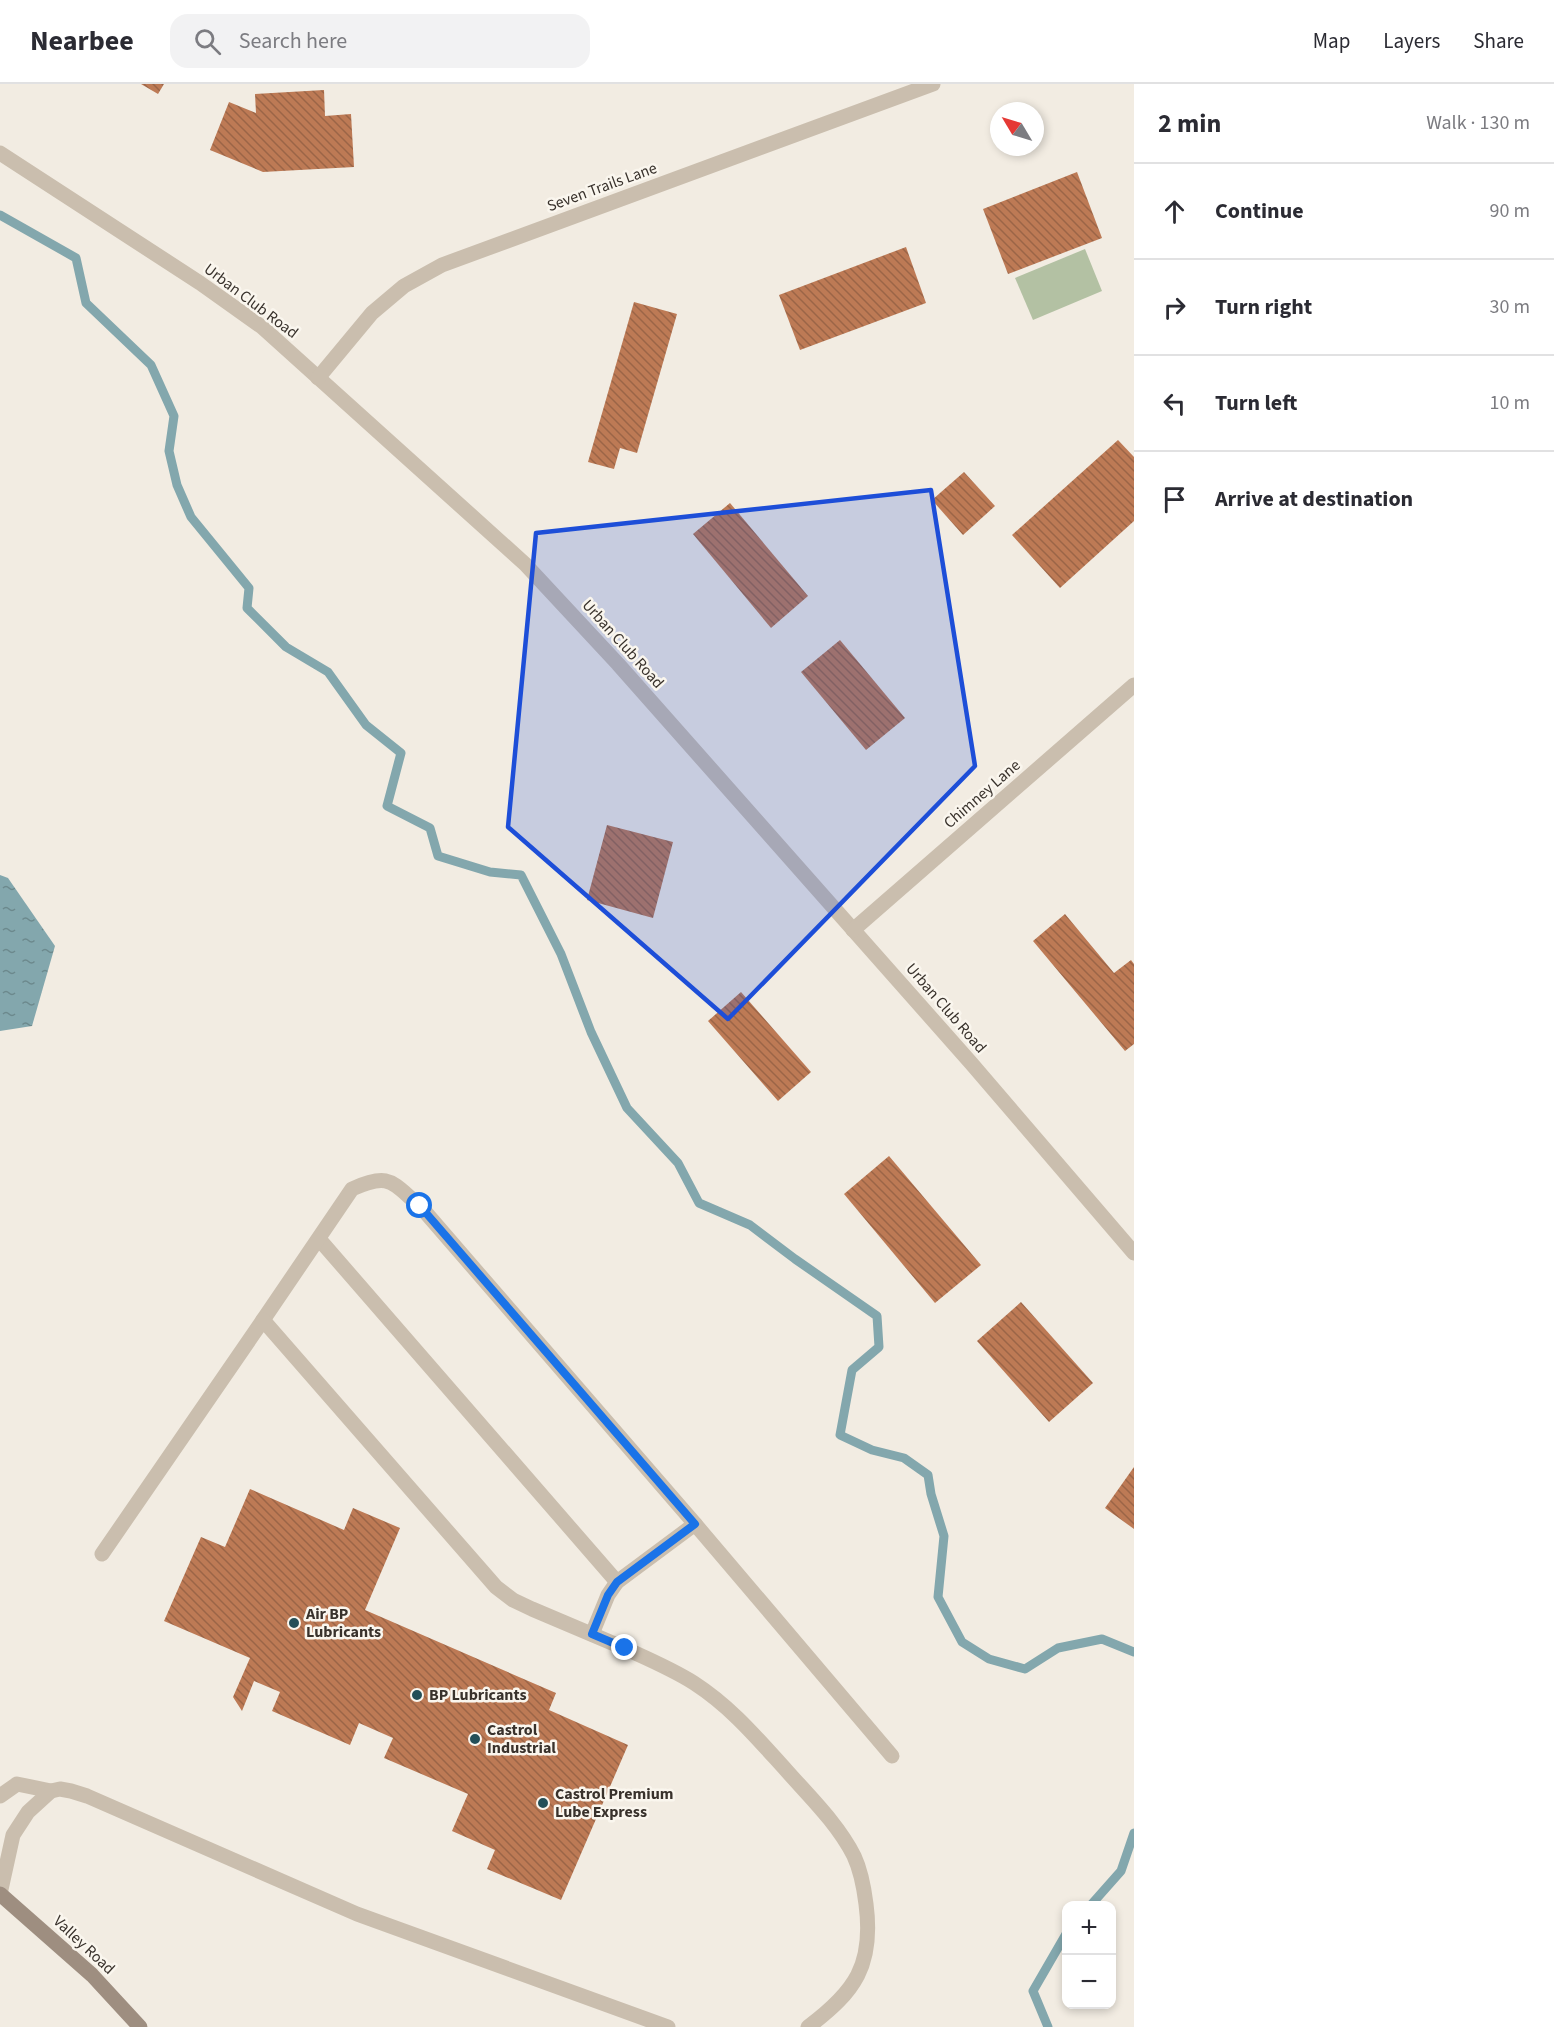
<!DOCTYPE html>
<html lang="en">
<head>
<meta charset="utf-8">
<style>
	:root { --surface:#fff; --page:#f2f2f3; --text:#2b2b33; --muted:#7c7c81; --line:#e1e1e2 }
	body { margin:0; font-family:"Source Sans 3",sans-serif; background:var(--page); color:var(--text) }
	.controls { position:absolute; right:18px; bottom:18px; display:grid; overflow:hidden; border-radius:12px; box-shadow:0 3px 9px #0003 }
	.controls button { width:54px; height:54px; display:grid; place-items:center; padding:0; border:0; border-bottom:2px solid var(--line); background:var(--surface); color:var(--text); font:30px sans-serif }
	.compass { position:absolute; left:990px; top:18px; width:54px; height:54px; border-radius:50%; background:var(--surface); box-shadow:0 3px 9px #0003; rotate:308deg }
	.stop { position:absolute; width:18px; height:18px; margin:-14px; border:4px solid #1a73e8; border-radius:50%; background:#fff }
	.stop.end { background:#1a73e8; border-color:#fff; box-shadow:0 2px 6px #0008 }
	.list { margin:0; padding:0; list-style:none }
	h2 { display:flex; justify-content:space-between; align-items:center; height:78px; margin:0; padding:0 24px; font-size:26px }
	h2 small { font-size:20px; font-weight:400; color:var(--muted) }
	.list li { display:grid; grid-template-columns:39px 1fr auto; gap:18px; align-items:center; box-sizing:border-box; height:96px; padding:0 24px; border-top:2px solid var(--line) }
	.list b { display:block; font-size:22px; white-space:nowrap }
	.list em { font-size:20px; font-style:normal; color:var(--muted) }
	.icon { flex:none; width:33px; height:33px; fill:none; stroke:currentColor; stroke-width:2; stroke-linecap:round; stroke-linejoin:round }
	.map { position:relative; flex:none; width:1134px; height:1943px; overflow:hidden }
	header { display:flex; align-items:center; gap:36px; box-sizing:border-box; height:84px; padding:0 30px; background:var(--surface); border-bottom:2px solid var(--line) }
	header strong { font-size:28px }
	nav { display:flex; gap:33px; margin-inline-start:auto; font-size:21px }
	.search { width:420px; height:54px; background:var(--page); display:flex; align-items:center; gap:15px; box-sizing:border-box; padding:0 21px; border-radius:18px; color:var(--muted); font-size:22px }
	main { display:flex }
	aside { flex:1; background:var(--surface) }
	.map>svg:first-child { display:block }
	.garden { fill:#b3c1a3 }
	.water { fill:url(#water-ripples) }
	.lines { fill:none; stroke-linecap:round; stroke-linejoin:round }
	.stream { stroke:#83a7ad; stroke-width:9 }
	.building { fill:url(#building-back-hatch) }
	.service { stroke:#cabeae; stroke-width:15 }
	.minor { stroke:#cabeae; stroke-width:15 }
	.secondary { stroke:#9e8e80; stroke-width:15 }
	.route { stroke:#1a73e8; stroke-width:8 }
	.marked { fill:#1d4ed8; fill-opacity:0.2; stroke:#1d4ed8; stroke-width:4.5; stroke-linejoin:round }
	.poi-dot { fill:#244f58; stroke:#faf6ee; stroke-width:2 }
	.labels { text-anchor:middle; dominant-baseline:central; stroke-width:5; stroke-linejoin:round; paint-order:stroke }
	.street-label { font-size:16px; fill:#39322c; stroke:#faf6ee }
	.poi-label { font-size:16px; font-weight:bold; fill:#39322c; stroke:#faf6ee; text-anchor:start }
</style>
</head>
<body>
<header>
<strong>Nearbee</strong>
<div class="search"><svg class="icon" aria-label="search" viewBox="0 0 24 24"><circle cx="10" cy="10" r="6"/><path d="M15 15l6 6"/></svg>Search here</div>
<nav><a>Map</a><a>Layers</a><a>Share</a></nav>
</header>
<main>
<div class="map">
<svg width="1134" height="1943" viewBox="0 0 1134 1943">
	<defs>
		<pattern id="water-ripples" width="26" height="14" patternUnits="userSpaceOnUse" patternTransform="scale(1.5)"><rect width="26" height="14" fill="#83a7ad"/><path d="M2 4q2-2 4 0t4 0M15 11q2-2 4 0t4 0" fill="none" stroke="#6c898d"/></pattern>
		<pattern id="building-back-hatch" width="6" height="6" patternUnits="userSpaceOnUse" patternTransform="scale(1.5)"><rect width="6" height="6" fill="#bd7a55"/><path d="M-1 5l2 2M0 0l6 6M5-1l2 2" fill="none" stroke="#9b6547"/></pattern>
	</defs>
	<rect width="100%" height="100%" fill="#f2ece2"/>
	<!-- garden -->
	<polygon class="garden" points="1085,165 1102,207 1033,236 1015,194"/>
	<!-- water -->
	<polygon class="water" points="0,791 8,794 55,862 32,942 0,947"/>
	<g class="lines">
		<!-- stream -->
		<g class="stream">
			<polyline points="0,131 76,174 86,219 151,281 174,332 169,367 177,401 191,433 249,504 247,524 286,563 328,588 366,641 401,669 387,722 430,744 438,772 490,788 521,791 561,870 591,948 627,1024 678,1079 699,1119 750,1141 795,1175 877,1232 879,1263 852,1286 840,1351 872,1366 904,1374 928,1391 931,1410 944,1452 938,1513 962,1558 989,1575 1025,1585 1058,1564 1102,1555 1134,1568"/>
			<polyline points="1090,1822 1121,1787 1134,1749"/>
			<polyline points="1048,1943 1033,1907 1066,1850"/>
		</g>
	</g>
	<!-- building -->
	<g class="building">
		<polygon points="141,0 164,0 158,10"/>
		<polygon points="324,6 325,32 351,30 354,83 263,88 210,66 229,18 256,29 255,10"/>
		<polygon points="1077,88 1102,154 1008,190 983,125"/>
		<polygon points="906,163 926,219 800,266 779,211"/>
		<polygon points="634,218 677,230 637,369 620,364 614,385 588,378"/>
		<polygon points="1118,356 1134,373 1134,437 1060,504 1012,451"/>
		<polygon points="964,388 995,422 963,451 932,416"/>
		<polygon points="730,419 808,512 771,544 693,450"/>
		<polygon points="840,556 905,634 866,666 801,588"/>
		<polygon points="607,741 673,758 653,834 587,816"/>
		<polygon points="1065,830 1114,889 1131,876 1134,880 1134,960 1125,967 1033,857"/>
		<polygon points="741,908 811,988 778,1017 708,937"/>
		<polygon points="889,1072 981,1181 935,1219 844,1110"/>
		<polygon points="1021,1218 1093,1299 1049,1338 977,1257"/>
		<polygon points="1134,1383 1134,1445 1105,1424"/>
		<polygon points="250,1405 344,1446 353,1424 400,1444 365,1526 556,1609 549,1626 628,1661 561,1816 487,1785 495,1766 452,1747 468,1710 384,1674 393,1654 359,1639 350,1661 272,1627 280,1608 254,1597 242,1627 233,1613 250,1574 164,1537 201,1453 225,1463"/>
	</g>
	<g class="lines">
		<!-- service -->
		<g class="service">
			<polyline points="319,1155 617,1498"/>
			<path d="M 263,1236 L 352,1105 C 390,1088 391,1098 420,1122 L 695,1440 L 892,1672"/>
			<path d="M 102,1470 L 263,1236 L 496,1503 L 513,1516 L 532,1525 C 563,1538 593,1551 624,1564 C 648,1575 672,1585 694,1599 C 731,1623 756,1653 786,1686 C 809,1712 838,1740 854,1772 C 861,1787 864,1804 866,1820 C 874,1881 855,1908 808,1943"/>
			<polyline points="592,1550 608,1511 617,1498 695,1440"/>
			<polyline points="0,1712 17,1700 51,1707 60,1705 71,1707 87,1712 357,1830 668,1943"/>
			<polyline points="0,1810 13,1751 28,1728 51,1707"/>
		</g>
		<!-- minor -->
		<g class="minor">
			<polyline points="0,69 200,199 262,243 525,480 618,580 971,979 1134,1169"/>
			<polyline points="318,294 372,229 404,202 442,181 933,0"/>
			<polyline points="853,846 1134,601"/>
		</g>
		<!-- secondary -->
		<polyline class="secondary" points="0,1810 92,1891 140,1943"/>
	</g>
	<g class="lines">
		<!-- route -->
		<polyline class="route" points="420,1122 695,1440 617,1498 608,1511 592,1550 625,1564"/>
	</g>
	<!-- marked area -->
	<path class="marked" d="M 931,406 L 975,682 L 728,935 L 508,743 L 536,449 Z"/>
	<!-- markers -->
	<g class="poi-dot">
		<circle cx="294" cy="1539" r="6"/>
		<circle cx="417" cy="1611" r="6"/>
		<circle cx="475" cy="1655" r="6"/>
		<circle cx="543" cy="1719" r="6"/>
	</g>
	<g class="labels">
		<!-- street labels -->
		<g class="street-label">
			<text transform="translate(602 103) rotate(-20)">Seven Trails Lane</text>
			<text transform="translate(251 217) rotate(37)">Urban Club Road</text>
			<text transform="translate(623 560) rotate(48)">Urban Club Road</text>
			<text transform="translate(982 710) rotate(-41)">Chimney Lane</text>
			<text transform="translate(946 924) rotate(49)">Urban Club Road</text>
			<text transform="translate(84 1861) rotate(43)">Valley Road</text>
		</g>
		<!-- poi labels -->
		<g class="poi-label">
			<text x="306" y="1530">Air BP<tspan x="306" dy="18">Lubricants</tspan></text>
			<text x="429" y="1611">BP Lubricants</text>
			<text x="487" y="1646">Castrol<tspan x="487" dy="18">Industrial</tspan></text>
			<text x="555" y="1710">Castrol Premium<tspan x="555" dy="18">Lube Express</tspan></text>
		</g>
	</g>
</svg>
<div class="controls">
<button>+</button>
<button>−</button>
</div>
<svg class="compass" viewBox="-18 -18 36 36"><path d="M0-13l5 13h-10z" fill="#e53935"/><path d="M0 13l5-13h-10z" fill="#7c7c81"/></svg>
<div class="stop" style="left:420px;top:1122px"></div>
<div class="stop end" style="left:625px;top:1564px"></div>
</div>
<aside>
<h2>2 min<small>Walk · 130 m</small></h2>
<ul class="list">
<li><svg class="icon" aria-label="ahead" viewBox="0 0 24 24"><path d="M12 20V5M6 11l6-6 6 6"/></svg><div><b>Continue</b></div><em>90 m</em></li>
<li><svg class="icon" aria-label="right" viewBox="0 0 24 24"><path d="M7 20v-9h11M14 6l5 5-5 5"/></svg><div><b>Turn right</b></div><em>30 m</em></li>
<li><svg class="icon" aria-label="left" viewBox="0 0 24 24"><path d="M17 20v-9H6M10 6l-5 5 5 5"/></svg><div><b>Turn left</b></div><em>10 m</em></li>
<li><svg class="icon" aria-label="arrive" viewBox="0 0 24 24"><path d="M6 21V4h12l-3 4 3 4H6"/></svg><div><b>Arrive at destination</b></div></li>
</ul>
</aside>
</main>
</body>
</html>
